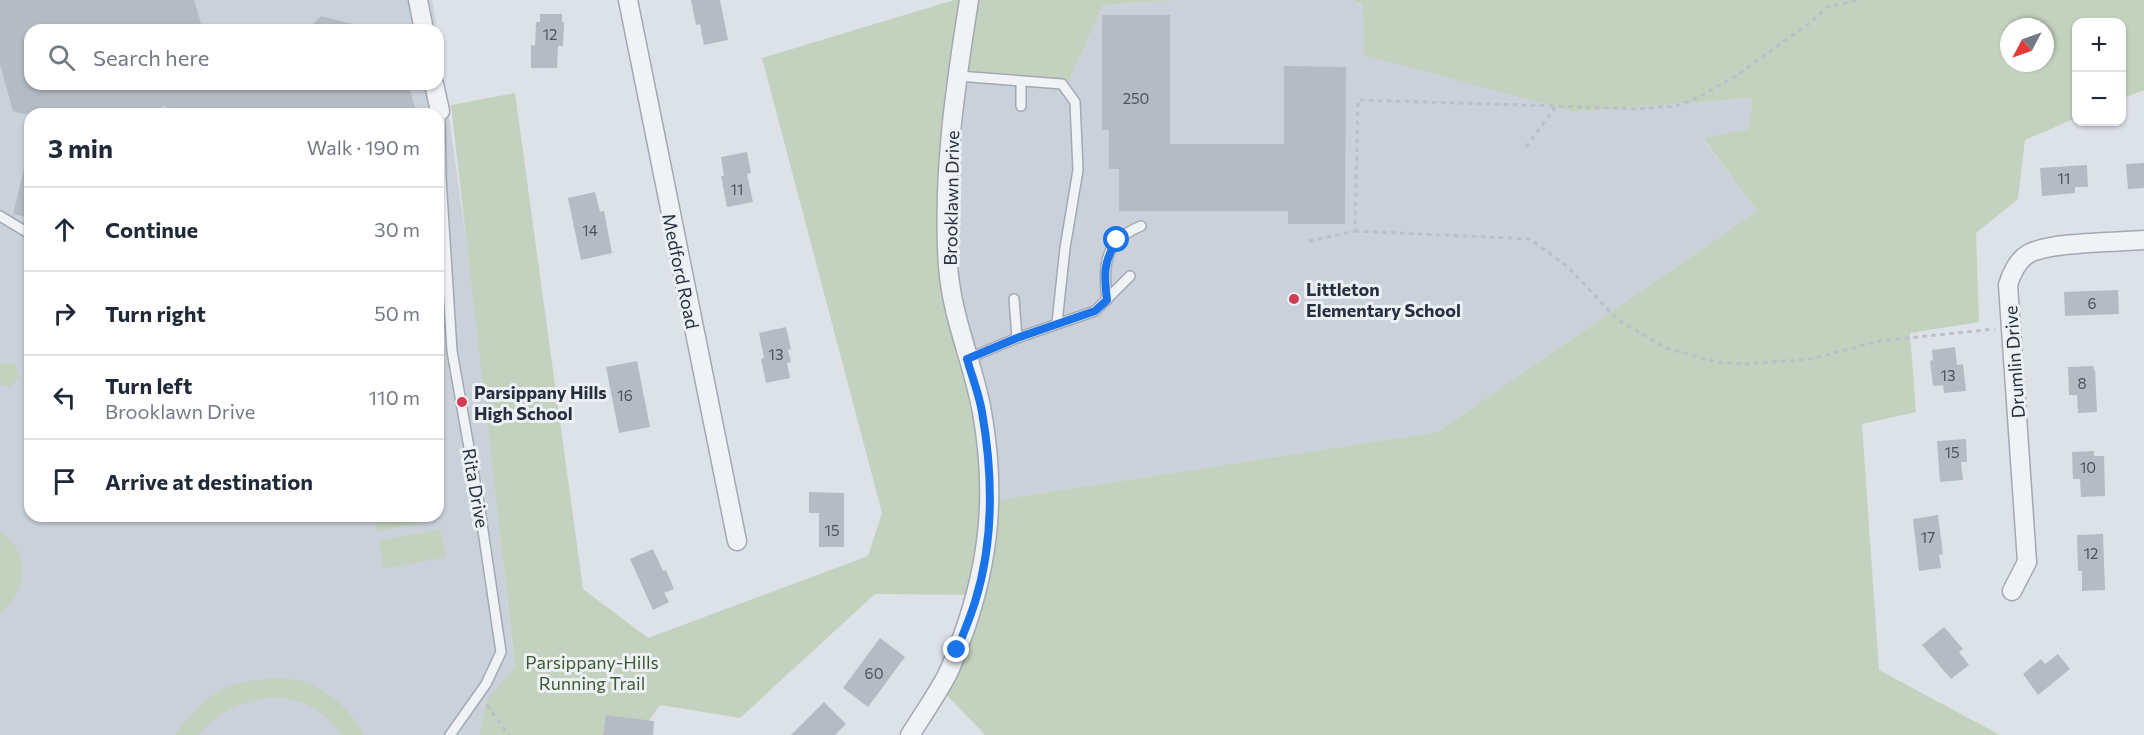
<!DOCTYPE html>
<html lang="en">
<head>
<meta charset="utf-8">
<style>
	:root { --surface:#fff; --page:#f2f2f3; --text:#1f2937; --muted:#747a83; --line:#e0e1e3 }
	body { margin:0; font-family:Commissioner,sans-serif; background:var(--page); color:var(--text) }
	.controls { position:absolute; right:18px; top:18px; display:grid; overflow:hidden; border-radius:12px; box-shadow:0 2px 4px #0004 }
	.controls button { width:54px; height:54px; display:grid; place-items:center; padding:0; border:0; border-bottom:2px solid var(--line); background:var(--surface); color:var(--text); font:30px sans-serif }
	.compass { position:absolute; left:2000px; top:18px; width:54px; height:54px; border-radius:50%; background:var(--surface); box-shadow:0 2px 4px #0004; rotate:229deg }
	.stop { position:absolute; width:18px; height:18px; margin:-14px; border:4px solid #1a73e8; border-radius:50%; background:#fff }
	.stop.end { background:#1a73e8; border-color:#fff; box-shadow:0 2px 6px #0008 }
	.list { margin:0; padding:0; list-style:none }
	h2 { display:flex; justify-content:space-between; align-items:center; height:78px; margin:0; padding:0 24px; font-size:26px }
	h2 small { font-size:20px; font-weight:400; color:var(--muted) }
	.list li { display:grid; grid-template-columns:39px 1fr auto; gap:18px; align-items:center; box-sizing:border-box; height:84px; padding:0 24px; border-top:2px solid var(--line) }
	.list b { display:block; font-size:22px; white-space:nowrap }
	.list p { margin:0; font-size:20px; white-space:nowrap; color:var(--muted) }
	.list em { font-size:20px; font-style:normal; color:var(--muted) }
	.icon { flex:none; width:33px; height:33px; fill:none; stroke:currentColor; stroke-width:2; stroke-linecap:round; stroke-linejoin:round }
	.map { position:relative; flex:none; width:2144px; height:735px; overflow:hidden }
	.search { position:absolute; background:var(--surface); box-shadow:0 2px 4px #0004; left:24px; top:24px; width:420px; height:66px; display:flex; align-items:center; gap:15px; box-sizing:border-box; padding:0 21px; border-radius:18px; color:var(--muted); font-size:22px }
	.panel { position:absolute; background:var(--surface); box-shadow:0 2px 4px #0004; left:24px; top:108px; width:420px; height:414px; border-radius:18px }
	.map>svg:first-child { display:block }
	.built { fill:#cbd1da; fill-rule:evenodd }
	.green { fill:#c3d2be; fill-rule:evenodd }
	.building { fill:#b4bbc5 }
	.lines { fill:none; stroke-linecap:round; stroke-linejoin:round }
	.service-casing { stroke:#a2a9b2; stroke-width:12 }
	.minor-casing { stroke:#a2a9b2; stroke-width:21 }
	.path { stroke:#bbbfc6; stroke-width:3; stroke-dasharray:4.5 4.5; stroke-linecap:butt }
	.service { stroke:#f0f2f6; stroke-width:9 }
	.minor { stroke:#f0f2f6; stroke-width:18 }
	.route { stroke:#1a73e8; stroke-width:8 }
	.poi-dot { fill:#d33c55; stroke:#edf0f5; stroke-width:2 }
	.labels { text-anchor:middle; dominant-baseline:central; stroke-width:6; stroke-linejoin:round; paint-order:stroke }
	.number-label { font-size:15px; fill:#4a5260 }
	.street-label { font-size:18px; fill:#262f3f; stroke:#edf0f5 }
	.poi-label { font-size:18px; font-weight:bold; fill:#262f3f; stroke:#edf0f5; text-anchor:start }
	.park-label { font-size:18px; fill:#3b5b33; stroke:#edf0f5 }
</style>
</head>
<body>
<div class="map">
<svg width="2144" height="735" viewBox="0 0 2144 735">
	<rect width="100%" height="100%" fill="#dde2e8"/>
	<!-- built -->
	<g class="built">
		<path d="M 0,0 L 432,0 L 437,30 L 30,30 L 30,84 L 438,84 L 438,39 L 473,289 L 522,735 L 0,735 ZM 30,114 L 438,114 L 438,516 L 30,516 Z"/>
		<polygon points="1178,0 1352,0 1574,112 1752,98 1749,129 1703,139 1757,211 1437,432 990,501 944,230 961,78 1066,88 1103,5"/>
	</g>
	<!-- green -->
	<g class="green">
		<path d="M 954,0 L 1178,0 L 1103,5 L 1066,88 L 961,78 L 944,230 L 990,501 L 1437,432 L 1757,211 L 1703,138 L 1749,129 L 1752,98 L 1575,112 L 1364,55 L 1363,5 L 1352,0 L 2144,0 L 2144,90 L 2122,99 L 2122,22 L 2076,22 L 2076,118 L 2025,140 L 2018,199 L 1976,233 L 1979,322 L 1910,333 L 1916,412 L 1862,424 L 1879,670 L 2000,735 L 985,735 L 938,686 L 972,595 L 875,594 L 740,718 L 660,705 L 639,735 L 479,735 L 488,698 L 515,667 L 451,105 L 515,93 L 583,589 L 648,638 L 868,556 L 882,513 L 762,58 ZM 2009,27 L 2045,27 L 2045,63 L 2009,63 Z"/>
		<polygon points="4,363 15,363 20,376 10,387 0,385 0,365"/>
		<polygon points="374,516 438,516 438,519 377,532"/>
		<polygon points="440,529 446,557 384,569 378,541"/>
		<path d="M 0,531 C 32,553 28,591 0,614 Z"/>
		<path d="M 273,678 C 282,679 293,678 301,681 C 326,687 353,712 364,735 L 342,735 C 335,728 328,717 319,712 C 282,685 226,700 199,735 L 175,735 C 191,712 212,690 240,683 C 251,680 262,680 273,678 Z"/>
	</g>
	<!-- building -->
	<g class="building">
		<polygon points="0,0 194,0 203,30 30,30 30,84 408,84 417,114 174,114 164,105 155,114 23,114 13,111 0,64"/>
		<polygon points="691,0 720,0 728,40 704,45 700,24 696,25"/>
		<polygon points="540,14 562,14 562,22 564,22 563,46 558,46 557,68 531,68 531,45 535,46 536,22 540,22"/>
		<polygon points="1102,15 1170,15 1170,144 1284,144 1284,66 1346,67 1345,224 1288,224 1288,211 1119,211 1119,169 1109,169 1109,130 1102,130"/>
		<polygon points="321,16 356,25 355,30 307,30"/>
		<polygon points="747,152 751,173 747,174 753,202 727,207 721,176 724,176 721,157"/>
		<polygon points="2144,163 2144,188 2128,189 2126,164"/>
		<polygon points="25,165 30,166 30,218 13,214"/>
		<polygon points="2087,165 2088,187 2075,187 2075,193 2042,196 2040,168"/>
		<polygon points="595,192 600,212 604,211 612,253 581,260 568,198"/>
		<polygon points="2118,290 2119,314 2065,316 2064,292"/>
		<polygon points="786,327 791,349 788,350 791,362 787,363 790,378 766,383 761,359 764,358 759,333"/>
		<polygon points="1955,347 1957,365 1963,364 1966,391 1944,393 1943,385 1933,386 1930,361 1933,360 1932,350"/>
		<polygon points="637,361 650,427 619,433 606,367"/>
		<polygon points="2093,366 2094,370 2095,370 2097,412 2078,413 2077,395 2069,395 2068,367"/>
		<polygon points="1966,439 1967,462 1961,462 1963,480 1940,482 1937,441"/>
		<polygon points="2094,451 2094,456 2104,456 2105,496 2081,497 2080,479 2073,479 2072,452"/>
		<polygon points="809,492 844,493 844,547 819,547 819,513 809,513"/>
		<polygon points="1938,515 1943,554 1939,555 1941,568 1919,571 1913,519"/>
		<polygon points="2103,534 2105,590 2082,591 2082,571 2078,571 2077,535"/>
		<polygon points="653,549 663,571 666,570 674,589 664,593 669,602 653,610 630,559"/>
		<polygon points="1944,627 1963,649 1959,652 1969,665 1951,679 1922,645"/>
		<polygon points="880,638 905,657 868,707 843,688"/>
		<polygon points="2058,654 2070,669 2038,695 2023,674 2041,659 2045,664"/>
		<polygon points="824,702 846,724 835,735 791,735"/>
		<polygon points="606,715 654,721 653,735 603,735"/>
	</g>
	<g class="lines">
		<defs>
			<g id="service">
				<polyline points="958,76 1062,84 1075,102 1078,170 1065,248 1057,323"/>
				<polyline points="1021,106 1021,81"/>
				<polyline points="440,111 441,178 452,351 480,510 501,652 486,684 450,735"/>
				<polyline points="0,216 30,234"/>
				<polyline points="1014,299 1017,338"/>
				<path d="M 1107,300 C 1103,264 1104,241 1141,226"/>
				<polyline points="967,359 1017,338 1095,311 1130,276"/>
			</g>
			<g id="minor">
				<polyline points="418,0 424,30"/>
				<polyline points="628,0 737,541"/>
				<polyline points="434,84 440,111"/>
				<path d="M 2012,591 L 2027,562 L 2008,285 C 2011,274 2018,260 2028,254 C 2049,242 2117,242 2144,240"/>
				<path d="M 910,735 C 922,716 935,697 946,677 C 953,664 957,649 963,635 C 990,560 996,491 982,412 C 973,362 952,319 948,266 C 942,177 955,88 969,0"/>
			</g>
		</defs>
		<!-- service casing -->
		<use href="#service" class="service-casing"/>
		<!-- minor casing -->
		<use href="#minor" class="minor-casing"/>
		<!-- path -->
		<g class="path">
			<polyline points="1526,147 1556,106 1635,109 1677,106 1697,98 1734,77 1811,22 1827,7 1859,0"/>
			<polyline points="1355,231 1530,239 1568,267 1618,320 1666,348 1716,362 1744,364 1811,359 1879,341 1995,329"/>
			<polyline points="1309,241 1355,231 1358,100 1555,106"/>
			<polyline points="487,705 509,735"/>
		</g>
		<!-- service -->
		<use href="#service" class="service"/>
		<!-- minor -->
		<use href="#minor" class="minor"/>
	</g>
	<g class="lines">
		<!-- route -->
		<path class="route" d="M 957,650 C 963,634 970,618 975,602 C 994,541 993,475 982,412 C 979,394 972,377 967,359 L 1017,338 L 1095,311 L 1107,300 C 1104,275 1103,262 1117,240"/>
	</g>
	<!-- markers -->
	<g class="poi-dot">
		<circle cx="1294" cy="299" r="6"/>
		<circle cx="462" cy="402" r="6"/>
	</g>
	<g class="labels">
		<!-- number labels -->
		<g class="number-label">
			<text x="550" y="34">12</text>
			<text x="1136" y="98">250</text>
			<text x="2064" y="178">11</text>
			<text x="737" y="189">11</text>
			<text x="590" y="230">14</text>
			<text x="2092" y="303">6</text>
			<text x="776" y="354">13</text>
			<text x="1948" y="375">13</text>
			<text x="2082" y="383">8</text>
			<text x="625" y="395">16</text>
			<text x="1952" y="452">15</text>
			<text x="2088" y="467">10</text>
			<text x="832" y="530">15</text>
			<text x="1928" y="537">17</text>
			<text x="2091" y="553">12</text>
			<text x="874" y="673">60</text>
		</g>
		<!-- street labels -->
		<g class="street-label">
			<text transform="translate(951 198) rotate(-89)">Brooklawn Drive</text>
			<text transform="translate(681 271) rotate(78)">Medford Road</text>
			<text transform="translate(2014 362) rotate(-94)">Drumlin Drive</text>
			<text transform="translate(476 488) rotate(80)">Rita Drive</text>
		</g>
		<!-- poi labels -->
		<g class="poi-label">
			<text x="1306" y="289">Littleton<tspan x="1306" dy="21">Elementary School</tspan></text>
			<text x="474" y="392">Parsippany Hills<tspan x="474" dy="21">High School</tspan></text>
		</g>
		<!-- park labels -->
		<g class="park-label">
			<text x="592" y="662">Parsippany-Hills<tspan x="592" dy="21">Running Trail</tspan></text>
		</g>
	</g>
</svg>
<div class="controls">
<button>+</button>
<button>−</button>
</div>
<svg class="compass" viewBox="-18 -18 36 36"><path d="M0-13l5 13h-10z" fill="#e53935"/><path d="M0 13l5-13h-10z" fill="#747a83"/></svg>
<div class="stop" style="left:1117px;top:240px"></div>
<div class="stop end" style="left:957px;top:650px"></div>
<div class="search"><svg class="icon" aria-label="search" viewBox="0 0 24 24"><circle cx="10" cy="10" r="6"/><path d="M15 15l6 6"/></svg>Search here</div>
<section class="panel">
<h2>3 min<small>Walk · 190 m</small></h2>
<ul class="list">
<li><svg class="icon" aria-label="ahead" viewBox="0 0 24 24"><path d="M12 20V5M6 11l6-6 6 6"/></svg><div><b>Continue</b></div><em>30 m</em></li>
<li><svg class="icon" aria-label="right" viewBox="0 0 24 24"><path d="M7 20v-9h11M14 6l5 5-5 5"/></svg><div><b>Turn right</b></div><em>50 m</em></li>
<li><svg class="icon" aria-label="left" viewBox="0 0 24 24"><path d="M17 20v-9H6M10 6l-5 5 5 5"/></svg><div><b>Turn left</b><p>Brooklawn Drive</p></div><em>110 m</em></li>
<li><svg class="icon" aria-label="arrive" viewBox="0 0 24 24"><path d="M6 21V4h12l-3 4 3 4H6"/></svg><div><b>Arrive at destination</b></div></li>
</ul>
</section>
</div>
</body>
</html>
